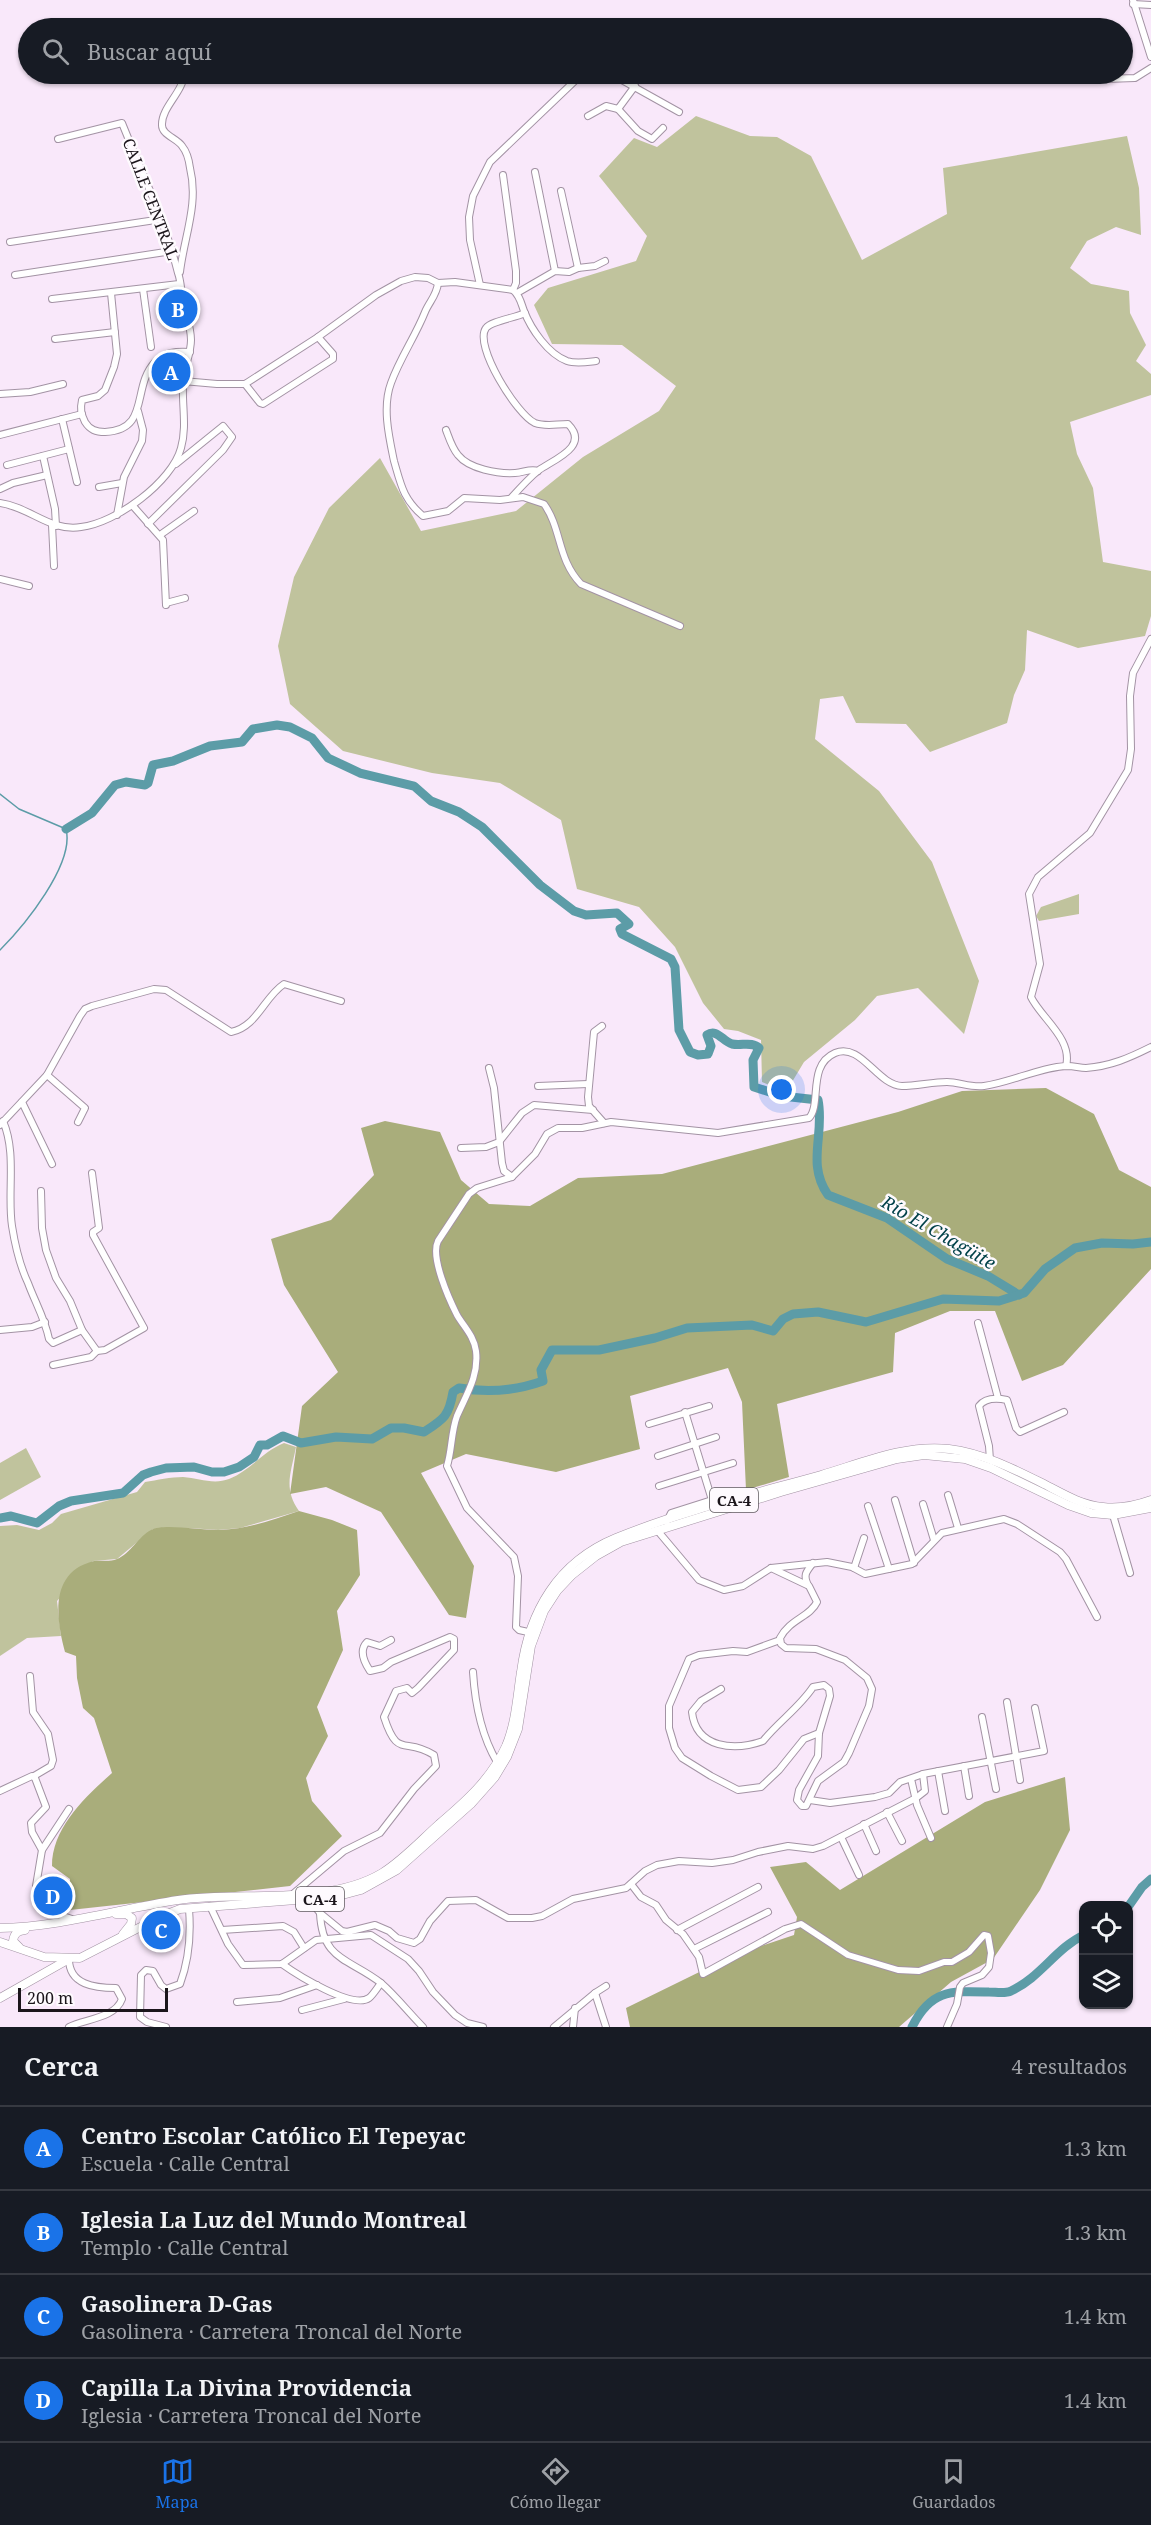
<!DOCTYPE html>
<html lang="es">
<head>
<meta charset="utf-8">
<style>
	:root { --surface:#171b24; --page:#20242c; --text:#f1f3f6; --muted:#9ea1a6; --line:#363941; --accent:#1a73e8 }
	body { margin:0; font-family:"Noto Serif",serif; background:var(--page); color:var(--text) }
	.controls { position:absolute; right:18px; bottom:18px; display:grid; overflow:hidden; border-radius:12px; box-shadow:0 2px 4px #0004 }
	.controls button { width:54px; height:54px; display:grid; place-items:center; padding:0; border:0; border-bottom:2px solid var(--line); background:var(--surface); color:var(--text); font:30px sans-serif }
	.scale { position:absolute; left:18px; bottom:15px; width:150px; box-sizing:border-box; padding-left:6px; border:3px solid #1b151b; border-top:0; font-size:16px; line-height:21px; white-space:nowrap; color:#1b151b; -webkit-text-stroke:4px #fefafe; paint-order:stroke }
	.you { position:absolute; left:782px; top:1090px; width:21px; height:21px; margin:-15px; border:4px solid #fff; border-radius:50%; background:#1a73e8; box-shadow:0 0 0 9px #1a73e833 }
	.badge { display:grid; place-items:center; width:39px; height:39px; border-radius:50%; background:var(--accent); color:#fff; font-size:20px; font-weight:700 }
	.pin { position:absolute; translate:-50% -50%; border:3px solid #fff; box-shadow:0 2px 6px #0006 }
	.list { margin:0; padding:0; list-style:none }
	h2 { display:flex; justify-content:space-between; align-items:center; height:78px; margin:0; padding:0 24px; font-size:26px }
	h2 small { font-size:20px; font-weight:400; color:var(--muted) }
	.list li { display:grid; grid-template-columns:39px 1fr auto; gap:18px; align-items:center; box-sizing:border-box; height:84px; padding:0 24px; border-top:2px solid var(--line) }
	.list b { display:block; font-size:22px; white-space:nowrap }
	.list p { margin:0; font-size:20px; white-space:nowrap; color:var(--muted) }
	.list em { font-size:20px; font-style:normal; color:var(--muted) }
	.icon { flex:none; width:33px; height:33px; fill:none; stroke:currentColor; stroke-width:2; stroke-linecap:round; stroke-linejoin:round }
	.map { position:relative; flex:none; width:1151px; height:2027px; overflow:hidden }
	.search { position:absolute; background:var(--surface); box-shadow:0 2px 4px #0004; left:18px; right:18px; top:18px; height:66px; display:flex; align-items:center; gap:15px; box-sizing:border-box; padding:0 21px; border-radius:33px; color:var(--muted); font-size:22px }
	.sheet { height:414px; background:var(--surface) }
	nav { display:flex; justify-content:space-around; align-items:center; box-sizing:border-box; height:84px; border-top:2px solid var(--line); background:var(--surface); font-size:16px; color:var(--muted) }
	nav a { display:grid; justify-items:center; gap:3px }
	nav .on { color:var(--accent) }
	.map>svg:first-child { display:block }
	.green { fill:#c0c39d }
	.forest { fill:#a9ad7b }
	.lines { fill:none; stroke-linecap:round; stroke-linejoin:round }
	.stream { stroke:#5c9ca7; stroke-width:1.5 }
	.river { stroke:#5c9ca7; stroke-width:9 }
	.minor-casing { stroke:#a393a4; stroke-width:8 }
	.major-casing { stroke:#a393a4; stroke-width:9 }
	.minor { stroke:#fff; stroke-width:6 }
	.major { stroke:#fff; stroke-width:8 }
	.labels { text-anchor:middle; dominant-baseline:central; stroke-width:5; stroke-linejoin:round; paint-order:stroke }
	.shield { fill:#fefafe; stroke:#5f5a5f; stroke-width:1.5 }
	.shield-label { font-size:15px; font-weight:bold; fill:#1b151b }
	.street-label { font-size:16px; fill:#1b151b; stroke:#fefafe }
	.water-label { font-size:18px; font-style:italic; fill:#03424a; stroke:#fefafe }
</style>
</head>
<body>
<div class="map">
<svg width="1151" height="2027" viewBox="0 0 1151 2027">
	<rect width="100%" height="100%" fill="#f9e8fa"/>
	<!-- green -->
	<g class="green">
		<polygon points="696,116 750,136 777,137 811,156 862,260 947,214 943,168 1127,136 1139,188 1141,235 1116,227 1087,241 1070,268 1091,284 1129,291 1130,313 1146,345 1136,361 1151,374 1151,395 1070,422 1077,454 1093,488 1103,562 1151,571 1151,616 1145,636 1078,648 1027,630 1025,670 1014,695 1007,723 930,752 906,724 856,723 843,696 820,699 815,739 879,791 932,862 979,981 964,1034 918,988 877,996 855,1020 804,1062 786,1092 762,1082 761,1040 738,1031 724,1029 703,1003 675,947 639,907 577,889 561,820 500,783 432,773 343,751 290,704 278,646 294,577 329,508 380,458 421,531 516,511 583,457 659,411 676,386 622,345 552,344 534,305 548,288 636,261 647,236 599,176 634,138 657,147"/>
		<polygon points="1079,894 1079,914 1039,921 1036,916 1041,907"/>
		<path d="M 284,1443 L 296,1447 C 291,1473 283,1488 299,1511 L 240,1528 L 218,1530 L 190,1528 L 153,1529 L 117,1559 L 93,1561 L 57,1601 L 61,1636 L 27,1638 L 0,1656 L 0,1526 L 17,1525 L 39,1530 L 52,1523 L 61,1514 L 137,1492 L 145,1482 C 157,1480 171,1477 183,1477 C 199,1478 213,1485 229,1479 C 251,1470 262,1452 284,1443 Z"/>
		<polygon points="26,1448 41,1477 0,1500 0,1463"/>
	</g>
	<!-- forest -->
	<g class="forest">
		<polygon points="1046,1088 1094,1114 1119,1170 1151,1187 1151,1269 1063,1365 1022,1381 995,1311 950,1311 895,1333 893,1372 777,1404 789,1477 746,1490 742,1402 728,1368 630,1396 640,1449 556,1472 466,1454 421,1473 474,1566 466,1618 449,1615 381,1512 326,1487 290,1494 302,1406 338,1372 284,1285 271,1239 331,1220 374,1175 361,1128 385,1121 440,1132 461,1180 489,1204 530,1206 578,1178 662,1174 898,1112 962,1091"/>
		<path d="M 299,1511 L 332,1520 L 357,1530 L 360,1575 L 337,1611 L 343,1650 L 317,1707 L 328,1736 L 306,1778 L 312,1801 L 342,1836 L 290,1886 L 70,1910 L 70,1879 L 52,1866 C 52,1828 85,1797 112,1773 L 94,1718 L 83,1708 L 77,1678 L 76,1656 L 65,1652 C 56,1618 49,1572 94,1561 C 101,1560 110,1562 117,1559 C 130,1554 139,1536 151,1530 C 164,1523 204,1531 220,1530 C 247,1529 273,1520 299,1511 Z"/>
		<polygon points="1065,1777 1070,1830 1040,1890 993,1959 951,1982 899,2027 630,2027 626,2008 734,1955 794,1935 797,1917 770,1867 806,1862 840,1890 985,1802"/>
	</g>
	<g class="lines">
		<!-- stream -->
		<path class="stream" d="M 0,794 L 19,809 L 66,829 C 75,864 24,926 0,950"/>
		<!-- river -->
		<g class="river">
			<path d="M 66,829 L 92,813 L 115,785 L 126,782 L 145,785 L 148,783 L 153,765 L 173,761 L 210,746 L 242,742 L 253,729 L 277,725 L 290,727 L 312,738 L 328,758 L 360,773 L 414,786 L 431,801 L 459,812 L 482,827 L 540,885 L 574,911 L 586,915 L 617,913 L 629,924 L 620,929 L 622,934 L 671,959 L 675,967 L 679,1030 L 690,1052 L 698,1055 L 708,1054 L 711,1046 L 707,1035 C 717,1028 722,1041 732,1044 C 742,1046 752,1041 759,1048 L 753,1060 L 754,1087 L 782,1096 L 818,1100 C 825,1134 806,1164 828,1195 L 887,1218 L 947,1259 L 988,1276 L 1019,1295"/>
			<path d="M 0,1518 L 11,1516 L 37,1523 L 59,1506 L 71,1501 L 123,1493 L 143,1475 L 151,1472 L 166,1468 L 194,1467 L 212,1472 L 224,1472 L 239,1467 L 254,1457 L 260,1445 L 267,1445 L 283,1436 L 301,1443 L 336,1437 L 372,1439 L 391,1428 L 404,1428 L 424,1432 C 444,1419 449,1416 453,1392 L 459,1388 C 488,1393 515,1391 543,1381 L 541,1370 L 552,1350 L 599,1350 L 655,1338 L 687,1328 L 752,1325 L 773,1331 L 783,1319 L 793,1314 L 818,1312 L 866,1322 L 943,1299 L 999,1301 L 1024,1293 L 1045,1269 L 1075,1248 L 1102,1243 L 1133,1244 L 1151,1242"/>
			<polyline points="1128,1907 1142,1887 1151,1879"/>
			<path d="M 912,2027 C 931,1989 951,1991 989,1992 C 996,1992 1005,1994 1011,1991 C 1041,1977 1056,1948 1084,1935"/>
		</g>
		<defs>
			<g id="minor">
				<polyline points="1133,0 1151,57"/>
				<polyline points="1133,4 1151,5"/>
				<polyline points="611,74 679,112"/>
				<polyline points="1068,74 1068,79 1076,80 1135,78 1151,68"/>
				<polyline points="618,109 638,131 652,139 663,128"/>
				<polyline points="588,116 606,106 618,109 635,86"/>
				<polyline points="535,172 555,271"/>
				<polyline points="503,175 516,271 516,283 513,290"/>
				<polyline points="561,191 578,268"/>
				<polyline points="10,242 162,219"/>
				<path d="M 180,272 C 184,237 199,204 190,168 C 189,160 187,152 182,146 C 177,138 161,135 162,124 C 162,107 183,92 184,74"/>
				<polyline points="15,275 172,251"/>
				<path d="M 438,283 C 437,295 429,302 425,312 C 415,337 400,358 391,383 C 382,407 389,437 394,461 C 401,485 403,499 423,516 L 448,511 L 464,498 L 500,500 L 523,497 L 544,504 C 562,529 557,559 581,584 L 680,626"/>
				<polyline points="480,285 470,240 469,217 473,196 490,162 582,74"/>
				<polyline points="143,289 151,347"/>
				<path d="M 111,293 L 117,354 L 114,367 L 105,390 L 98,396 L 82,400 C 80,409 81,414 85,422 C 90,430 96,432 105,432 C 151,430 131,387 155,362 C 165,352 176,351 190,352"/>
				<polyline points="517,293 555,271 569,272 578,268 595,266 605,261"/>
				<polyline points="52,299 179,284"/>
				<polyline points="55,339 115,332"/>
				<path d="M 183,381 L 217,384 L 245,384 L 318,337 L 376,295 L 401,281 L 415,277 L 428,278 L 438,283 L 455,282 L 513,290 C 520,296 521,303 524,311 C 531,329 548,354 567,361 C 576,364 587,362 596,361"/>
				<polyline points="245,384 260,403 263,404 333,359 333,354 318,337"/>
				<polyline points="0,394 30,392 63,384"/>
				<polyline points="62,419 77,482"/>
				<path d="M 446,430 C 449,438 452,448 458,455 C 469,469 498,474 515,473 C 523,473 530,468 538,471"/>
				<polyline points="0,435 82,414"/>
				<polyline points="43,456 55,509 56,526"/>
				<polyline points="7,465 69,449"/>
				<polyline points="99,487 122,483"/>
				<polyline points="0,489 13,483 47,475"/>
				<path d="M 512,497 C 520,488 529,478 539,470 C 555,459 590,446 568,424 C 556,424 546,427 535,423 C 517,415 473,345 486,328 C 491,321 515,318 525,313"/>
				<path d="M 0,503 C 30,507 50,532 81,527 C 116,523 172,482 181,448 C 187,427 182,406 183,385 C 183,369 191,355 191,340 C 191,326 185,313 183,300 C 181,291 181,281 178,273 C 165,221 142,173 122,123 L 58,139"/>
				<polyline points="133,506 163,540 166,605"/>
				<polyline points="117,515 124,477 142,441 143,430 138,411"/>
				<polyline points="148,524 223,450 232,437 223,426 176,464"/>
				<polyline points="52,525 54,566"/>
				<polyline points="160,535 194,511"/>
				<polyline points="0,579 29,586"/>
				<polyline points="166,603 185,598"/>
				<polyline points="602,1026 594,1032 588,1097 589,1106 604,1123"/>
				<path d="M 1066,1066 C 1073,1039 1041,1018 1031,997 L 1040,964 L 1029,894 L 1038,877 L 1090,833 L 1128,770 L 1131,749 L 1130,696 L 1133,673 L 1151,639"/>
				<polyline points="489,1068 494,1088 502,1163 504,1171 512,1177"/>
				<polyline points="47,1075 85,1108 78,1122"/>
				<polyline points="538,1086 588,1084"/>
				<polyline points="22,1102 52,1164"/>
				<path d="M 3,1121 C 17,1153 7,1193 12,1226 C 15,1245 20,1266 28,1283 C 35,1302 45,1319 49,1339 L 53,1343 L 82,1330"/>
				<path d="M 0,1125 L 47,1075 L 80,1016 L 85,1009 L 92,1006 L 154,989 L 166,990 L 231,1032 C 257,1027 264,997 284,984 L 341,1001"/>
				<polyline points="461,1148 486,1147 499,1142 522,1113 534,1105 593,1110"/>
				<polyline points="41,1191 42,1228 46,1250 56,1278 70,1301 82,1330 97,1351"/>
				<polyline points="978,1323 998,1398"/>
				<polyline points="0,1330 32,1327 45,1322"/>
				<polyline points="53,1365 91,1357 97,1351 105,1350 144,1328 93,1235 93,1232 99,1228 92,1173"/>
				<polyline points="685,1412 712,1500"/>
				<polyline points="649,1424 709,1406"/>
				<polyline points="658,1456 716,1437"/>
				<path d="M 990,1460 L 989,1446 L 979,1406 C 985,1398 997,1398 1007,1400 L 1016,1428 L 1020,1432 L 1064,1412"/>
				<polyline points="659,1486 733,1463"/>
				<polyline points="948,1495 958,1528"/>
				<polyline points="895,1500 914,1563"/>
				<polyline points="923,1504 934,1540"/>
				<polyline points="868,1506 889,1569"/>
				<polyline points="1113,1515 1130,1573"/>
				<polyline points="667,1521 671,1513 712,1500 736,1496"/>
				<polyline points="657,1530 699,1580 724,1590 743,1586 771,1568 827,1562 852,1567 865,1574 912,1564 942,1533 1004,1519 1017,1524 1060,1552 1066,1559 1097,1617"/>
				<polyline points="854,1568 864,1538"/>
				<path d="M 808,1585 C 803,1575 806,1572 813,1563"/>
				<path d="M 528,1632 L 519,1630 L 516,1627 L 518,1576 L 514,1557 L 467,1508 L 447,1466 C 452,1450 451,1432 457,1416 C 466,1395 479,1376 476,1351 C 474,1336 464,1327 457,1315 C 449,1299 430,1257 438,1241 L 469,1194 L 477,1188 L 512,1177 L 535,1154 L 547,1134 L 558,1128 L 582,1128 L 611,1122 L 718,1133 L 809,1118 C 822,1104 807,1065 835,1053 C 861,1042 877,1085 902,1086 C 917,1086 932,1082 947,1082 C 959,1082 971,1088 984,1086 C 1012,1082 1040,1067 1068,1066 C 1074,1066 1080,1068 1086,1068 C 1111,1066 1129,1058 1151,1047"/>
				<polyline points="780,1640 747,1652 733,1651 699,1655 689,1659 669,1706 669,1728 675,1748 682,1758 711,1776 738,1790 761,1787 779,1770 804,1739 819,1733"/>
				<path d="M 473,1672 C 475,1704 481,1735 497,1762"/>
				<polyline points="30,1676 33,1712 48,1734 53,1760 51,1766 34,1776"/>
				<path d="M 721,1689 L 701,1701 L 692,1712 C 696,1749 735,1751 763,1741 C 778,1722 799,1708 813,1687 L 824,1685 L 829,1689 L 830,1696 L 819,1733 L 818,1756 L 799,1790 L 797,1800 L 802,1806 L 806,1806 L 818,1781 L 844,1762 L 849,1753 L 869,1706 L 872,1689 L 867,1678 L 845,1660 L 816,1649 L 786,1648 L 781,1644 L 780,1638 C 790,1619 810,1617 817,1602 L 809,1586 L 771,1568"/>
				<polyline points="1007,1702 1020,1780"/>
				<polyline points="982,1717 996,1789"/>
				<polyline points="964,1766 969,1796"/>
				<polyline points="938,1771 945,1811"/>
				<polyline points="911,1779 917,1805 931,1838"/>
				<polyline points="0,1791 32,1776 35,1778 46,1807 31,1823 32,1832 42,1850"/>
				<polyline points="810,1800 830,1803 875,1797 889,1793 900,1782 923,1774 1044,1751 1035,1708"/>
				<polyline points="69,1809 42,1850 36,1886 41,1906 45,1910 72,1919"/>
				<polyline points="887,1812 902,1841"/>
				<polyline points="864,1824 876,1851"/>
				<polyline points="841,1837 859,1875"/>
				<polyline points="631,1884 641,1897 656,1905 666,1920 683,1934 699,1957 703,1974 785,1929 801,1924 848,1955 898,1970 919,1971 944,1962 952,1962 969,1952 984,1935 988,1936 991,1953 989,1967 982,1975 963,1983 960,1987 957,2004 947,2027"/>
				<path d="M 294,1893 L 344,1851 L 380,1833 L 414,1789 L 436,1766 L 434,1755 C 404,1736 398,1760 384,1717 L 396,1691 L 407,1688 L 412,1693 L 418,1688 L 454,1650 L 454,1639 L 450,1637 L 391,1662 L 383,1668 L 370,1671 C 364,1662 359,1650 367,1642 L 380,1646 L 391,1640"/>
				<polyline points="309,1899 320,1913 342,1931 347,1932 375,1925 389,1931 397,1938 414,1943 420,1939 430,1921 448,1901 476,1900 508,1918 532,1918 542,1916 573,1899 626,1888 645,1871 657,1865 679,1861 712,1863 733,1860 758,1852 788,1846 813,1849 823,1846 916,1798 925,1791 923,1774"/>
				<polyline points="210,1906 228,1944 243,1965 282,1964 316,1940 371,1935 408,1959 419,1971 433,1992 455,2015 467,2023 483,2027"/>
				<path d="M 320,1913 C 322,1961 349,1958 381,1983 C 396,1996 409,2013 423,2027"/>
				<polyline points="222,1930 283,1926 294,1932 304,1948"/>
				<polyline points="677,1930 758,1887"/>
				<polyline points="694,1949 768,1912"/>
				<path d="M 282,1964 C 296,1974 353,2010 369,1998 C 373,1995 377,1988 381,1983"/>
				<polyline points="595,1993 606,1986"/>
				<polyline points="237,2002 280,1998 317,1985"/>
				<polyline points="302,2010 344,1999"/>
				<path d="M 69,2027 C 83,2019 115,2019 122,1999 L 116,1988 C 95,1988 69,1985 69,1959"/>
				<path d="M 166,2027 L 147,2022 L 140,2017 L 141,1975 L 146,1970 L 153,1971 L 161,1985 L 166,1989 L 180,1984 C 189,1960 191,1934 189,1909"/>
				<polyline points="554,2027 595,1993 606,2027"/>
				<polyline points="573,2027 575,2008"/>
			</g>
			<g id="major">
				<polyline points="116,1914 126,1914 132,1918 131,1924 123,1934"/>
				<path d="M 0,1928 C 59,1927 119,1909 178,1900 C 240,1891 327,1906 382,1873 C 403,1860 420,1841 439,1824 C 466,1801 491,1779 506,1746 C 516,1722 517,1697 521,1672 C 529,1611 558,1562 616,1538 C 682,1511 753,1494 821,1475 C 862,1463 905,1444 949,1449 C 983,1453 1016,1470 1046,1485 C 1065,1495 1082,1505 1103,1507 C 1119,1509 1137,1505 1151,1500"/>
				<polyline points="0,1942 44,1957 80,1958 162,1916 180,1909 335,1897 361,1890 397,1870 471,1804 495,1777 507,1757 518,1729 531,1646 544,1611 557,1591 572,1575 596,1556 621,1542 781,1492 897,1459 924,1455 965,1459 991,1468 1068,1505 1091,1513 1113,1515 1151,1508"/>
				<path d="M 19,1947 L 13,1941 C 14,1933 18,1931 25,1930"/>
				<polyline points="0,1998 69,1959"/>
			</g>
		</defs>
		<!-- minor casing -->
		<use href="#minor" class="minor-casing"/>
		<!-- major casing -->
		<use href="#major" class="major-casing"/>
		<!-- minor -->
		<use href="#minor" class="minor"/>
		<!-- major -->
		<use href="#major" class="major"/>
	</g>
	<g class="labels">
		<!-- shield labels -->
		<g class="shield">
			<rect x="710" y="1488" width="48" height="24" rx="4.5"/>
			<rect x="296" y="1887" width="48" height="24" rx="4.5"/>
		</g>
		<g class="shield-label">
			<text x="734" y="1500">CA-4</text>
			<text x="320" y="1899">CA-4</text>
		</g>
		<!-- street labels -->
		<g class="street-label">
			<text transform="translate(151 199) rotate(69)">CALLE CENTRAL</text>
		</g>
		<!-- water labels -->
		<g class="water-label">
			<text transform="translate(939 1232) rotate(30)">Río El Chagüite</text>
		</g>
	</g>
</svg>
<div class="controls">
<button><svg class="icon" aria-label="locate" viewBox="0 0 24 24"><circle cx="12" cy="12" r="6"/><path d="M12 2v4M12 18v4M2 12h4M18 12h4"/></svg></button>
<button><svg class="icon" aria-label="layers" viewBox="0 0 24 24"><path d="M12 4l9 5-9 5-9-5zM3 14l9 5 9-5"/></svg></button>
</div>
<div class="scale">200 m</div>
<div class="you"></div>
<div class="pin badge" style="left:171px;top:372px">A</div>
<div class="pin badge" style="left:178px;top:309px">B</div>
<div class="pin badge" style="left:161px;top:1930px">C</div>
<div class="pin badge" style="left:53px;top:1896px">D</div>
<div class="search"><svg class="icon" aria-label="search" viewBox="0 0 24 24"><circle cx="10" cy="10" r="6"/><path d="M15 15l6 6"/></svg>Buscar aquí</div>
</div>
<section class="sheet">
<h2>Cerca<small>4 resultados</small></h2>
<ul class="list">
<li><span class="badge">A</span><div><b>Centro Escolar Católico El Tepeyac</b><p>Escuela · Calle Central</p></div><em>1.3 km</em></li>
<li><span class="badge">B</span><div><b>Iglesia La Luz del Mundo Montreal</b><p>Templo · Calle Central</p></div><em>1.3 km</em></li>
<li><span class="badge">C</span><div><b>Gasolinera D-Gas</b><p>Gasolinera · Carretera Troncal del Norte</p></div><em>1.4 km</em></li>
<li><span class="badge">D</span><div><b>Capilla La Divina Providencia</b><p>Iglesia · Carretera Troncal del Norte</p></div><em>1.4 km</em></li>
</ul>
</section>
<nav>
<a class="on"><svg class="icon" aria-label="map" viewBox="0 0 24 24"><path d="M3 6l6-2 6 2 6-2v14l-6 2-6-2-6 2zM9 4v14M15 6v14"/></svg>Mapa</a>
<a><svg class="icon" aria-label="directions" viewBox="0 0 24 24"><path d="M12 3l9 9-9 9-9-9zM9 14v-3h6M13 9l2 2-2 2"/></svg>Cómo llegar</a>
<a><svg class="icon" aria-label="saved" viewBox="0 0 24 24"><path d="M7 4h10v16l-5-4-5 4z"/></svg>Guardados</a>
</nav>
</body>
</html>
